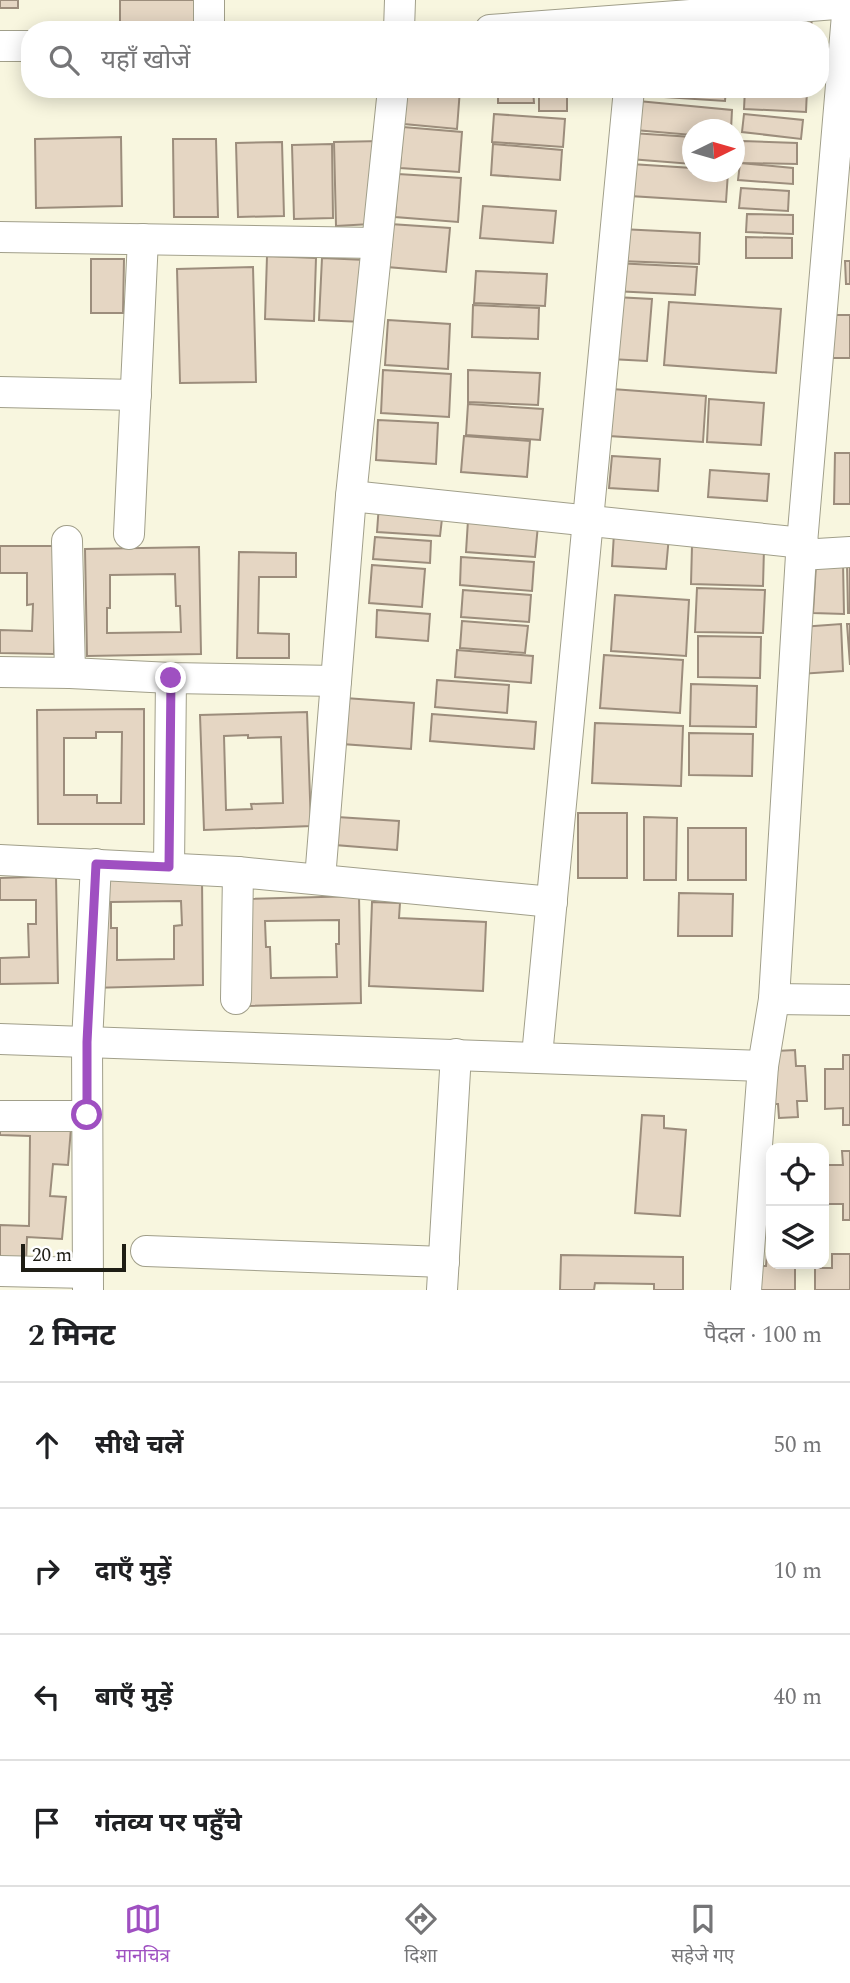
<!DOCTYPE html>
<html lang="hi">
<head>
<meta charset="utf-8">
<style>
	:root { --surface:#fff; --page:#f2f2f2; --text:#202124; --muted:#757577; --line:#e0e0e0; --accent:#9f50c1 }
	body { margin:0; font-family:Spectral,"Noto Sans Devanagari",serif; background:var(--page); color:var(--text) }
	.controls { position:absolute; right:21px; bottom:21px; display:grid; overflow:hidden; border-radius:14px; box-shadow:0 4px 18px #0003 }
	.controls button { width:63px; height:63px; display:grid; place-items:center; padding:0; border:0; border-bottom:2px solid var(--line); background:var(--surface); color:var(--text); font:35px sans-serif }
	.compass { position:absolute; left:682px; top:119px; width:63px; height:63px; border-radius:50%; background:var(--surface); box-shadow:0 4px 18px #0003; rotate:85deg }
	.scale { position:absolute; left:21px; bottom:18px; width:105px; box-sizing:border-box; padding-left:7px; border:4px solid #1e1d14; border-top:0; font-size:19px; line-height:24px; white-space:nowrap; color:#1e1d14; -webkit-text-stroke:5px #fff; paint-order:stroke }
	.stop { position:absolute; width:21px; height:21px; margin:-16px; border:5px solid #9f50c1; border-radius:50%; background:#fff }
	.stop.end { background:#9f50c1; border-color:#fff; box-shadow:0 2px 7px #0008 }
	.list { margin:0; padding:0; list-style:none }
	h2 { display:flex; justify-content:space-between; align-items:center; height:91px; margin:0; padding:0 28px; font-size:30px }
	h2 small { font-size:23px; font-weight:400; color:var(--muted) }
	.list li { display:grid; grid-template-columns:46px 1fr auto; gap:21px; align-items:center; box-sizing:border-box; height:126px; padding:0 28px; border-top:2px solid var(--line) }
	.list b { display:block; font-size:26px; white-space:nowrap }
	.list em { font-size:23px; font-style:normal; color:var(--muted) }
	.icon { flex:none; width:38px; height:38px; fill:none; stroke:currentColor; stroke-width:2; stroke-linecap:round; stroke-linejoin:round }
	.map { position:relative; flex:none; width:850px; height:1290px; overflow:hidden }
	.search { position:absolute; background:var(--surface); box-shadow:0 4px 18px #0003; left:21px; right:21px; top:21px; height:77px; display:flex; align-items:center; gap:18px; box-sizing:border-box; padding:0 24px; border-radius:28px; color:var(--muted); font-size:26px }
	.sheet { height:595px; background:var(--surface) }
	nav { display:flex; justify-content:space-around; align-items:center; box-sizing:border-box; height:98px; border-top:2px solid var(--line); background:var(--surface); font-size:19px; color:var(--muted) }
	nav a { display:grid; justify-items:center; gap:4px }
	nav .on { color:var(--accent) }
	.map>svg:first-child { display:block }
	.building { fill:#e5d6c3; stroke:#9c8d7c; stroke-width:2; fill-rule:evenodd }
	.lines { fill:none; stroke-linecap:round; stroke-linejoin:round }
	.street-casing { stroke:#a19f8a; stroke-width:32 }
	.street { stroke:#fff; stroke-width:30 }
	.route { stroke:#9f50c1; stroke-width:9 }
</style>
</head>
<body>
<div class="map">
<svg width="850" height="1290" viewBox="0 0 850 1290">
	<rect width="100%" height="100%" fill="#f8f6df"/>
	<!-- building -->
	<g class="building">
		<rect x="0" y="0" width="18" height="8"/>
		<rect x="120" y="0" width="83" height="25"/>
		<polygon points="742,13 812,16 811,30 741,30"/>
		<polygon points="406,89 460,89 457,129 404,124"/>
		<polygon points="498,89 533,89 534,103 498,103"/>
		<rect x="539" y="89" width="28" height="22"/>
		<polygon points="634,89 726,89 725,101 634,95"/>
		<polygon points="745,89 807,89 806,112 744,109"/>
		<polygon points="638,101 732,110 731,130 692,130 692,135 635,130"/>
		<polygon points="494,114 565,119 563,147 492,142"/>
		<polygon points="744,114 803,120 801,139 742,132"/>
		<polygon points="403,127 462,132 459,172 400,168"/>
		<polygon points="632,133 692,137 692,164 630,159"/>
		<polygon points="121,137 122,206 36,208 35,139"/>
		<polygon points="173,139 216,139 218,217 174,217"/>
		<polygon points="381,141 371,224 336,226 334,142"/>
		<polygon points="742,141 797,143 797,164 742,163"/>
		<polygon points="282,142 284,216 238,217 236,143"/>
		<polygon points="332,144 333,218 294,219 292,145"/>
		<polygon points="493,144 562,150 560,180 491,175"/>
		<polygon points="740,163 793,168 793,184 738,180"/>
		<polygon points="631,164 692,168 692,172 728,172 726,202 630,196"/>
		<polygon points="398,174 461,178 458,222 395,217"/>
		<polygon points="741,188 789,191 788,211 739,208"/>
		<polygon points="483,206 556,211 553,243 480,238"/>
		<polygon points="747,214 793,215 793,234 746,232"/>
		<polygon points="390,224 450,228 446,272 387,267"/>
		<polygon points="621,229 700,233 699,264 619,261"/>
		<polygon points="746,237 792,238 792,258 746,258"/>
		<polygon points="267,256 316,258 314,321 265,319"/>
		<polygon points="322,258 366,260 363,322 319,320"/>
		<polygon points="91,259 124,259 123,313 91,313"/>
		<polygon points="845,261 850,261 850,284 846,284"/>
		<polygon points="614,263 697,267 695,295 613,291"/>
		<polygon points="253,267 256,382 180,383 177,269"/>
		<polygon points="476,271 547,274 545,306 474,303"/>
		<polygon points="615,297 652,299 647,361 610,359"/>
		<polygon points="669,302 781,309 776,373 664,365"/>
		<polygon points="473,305 539,308 538,339 472,337"/>
		<rect x="833" y="315" width="17" height="43"/>
		<polygon points="388,320 450,324 448,369 385,365"/>
		<polygon points="383,370 451,374 449,417 381,413"/>
		<polygon points="468,370 540,373 538,405 468,402"/>
		<polygon points="612,389 706,396 703,442 609,436"/>
		<polygon points="709,399 764,403 761,445 707,442"/>
		<polygon points="468,404 543,409 540,440 466,435"/>
		<polygon points="378,420 438,423 436,464 376,460"/>
		<polygon points="464,436 530,441 527,477 461,472"/>
		<polygon points="835,453 850,453 850,504 834,504"/>
		<polygon points="612,456 660,459 658,491 609,488"/>
		<polygon points="710,470 769,474 767,501 708,497"/>
		<polygon points="379,504 443,510 440,536 377,532"/>
		<polygon points="468,520 538,525 535,557 466,552"/>
		<polygon points="614,533 669,536 666,569 612,566"/>
		<polygon points="375,537 431,541 430,563 373,559"/>
		<polygon points="0,546 56,546 54,654 0,653 0,630 32,631 33,604 27,605 27,573 0,573"/>
		<polygon points="692,546 764,548 763,586 691,584"/>
		<path d="M 199,547 L 201,654 L 87,656 L 85,549 ZM 175,574 L 176,606 L 180,606 L 181,632 L 107,633 L 107,608 L 110,608 L 110,575 Z"/>
		<polygon points="239,552 296,553 296,577 259,577 258,633 289,634 289,658 237,658"/>
		<polygon points="461,557 534,562 532,591 460,585"/>
		<polygon points="843,562 844,614 813,613 816,565"/>
		<polygon points="847,564 850,564 850,613 848,613"/>
		<polygon points="372,565 425,569 422,607 369,603"/>
		<polygon points="697,588 765,590 763,633 695,632"/>
		<polygon points="463,590 531,595 529,622 461,617"/>
		<polygon points="615,595 689,600 686,656 611,651"/>
		<polygon points="377,610 430,614 428,641 376,637"/>
		<polygon points="462,621 528,626 525,653 460,648"/>
		<polygon points="841,624 843,671 800,674 801,627"/>
		<polygon points="847,624 850,624 850,665"/>
		<polygon points="698,636 761,637 760,678 698,677"/>
		<polygon points="457,650 533,656 531,683 455,677"/>
		<polygon points="604,655 683,660 680,713 600,708"/>
		<polygon points="437,680 509,685 507,713 435,707"/>
		<polygon points="691,684 757,686 756,727 690,726"/>
		<polygon points="345,698 414,703 411,749 342,744"/>
		<path d="M 144,709 L 144,824 L 38,824 L 37,710 ZM 96,732 L 122,732 L 121,803 L 97,803 L 97,795 L 64,795 L 64,738 L 96,738 Z"/>
		<path d="M 307,712 L 311,826 L 204,830 L 200,715 ZM 248,735 L 248,738 L 281,737 L 283,803 L 251,804 L 252,809 L 226,810 L 224,736 Z"/>
		<polygon points="432,714 536,722 534,749 430,741"/>
		<polygon points="595,723 683,726 681,786 592,783"/>
		<polygon points="689,733 753,734 752,776 689,775"/>
		<rect x="578" y="813" width="49" height="65"/>
		<polygon points="337,817 399,821 397,850 335,845"/>
		<polygon points="644,817 677,818 676,880 644,880"/>
		<rect x="688" y="828" width="58" height="52"/>
		<polygon points="56,876 58,983 0,984 0,958 29,957 28,924 36,924 36,900 0,900 0,878"/>
		<path d="M 202,878 L 203,985 L 90,988 L 88,880 ZM 181,901 L 182,925 L 174,926 L 174,959 L 117,960 L 117,928 L 111,928 L 111,902 Z"/>
		<polygon points="679,893 733,894 732,936 678,936"/>
		<path d="M 359,896 L 361,1003 L 247,1006 L 245,899 ZM 339,920 L 339,944 L 336,944 L 337,977 L 271,978 L 270,947 L 266,947 L 265,921 Z"/>
		<polygon points="372,902 400,903 399,918 486,922 483,991 369,986"/>
		<polygon points="795,1050 796,1066 805,1066 807,1101 797,1101 798,1117 779,1118 778,1104 770,1104 776,1051"/>
		<polygon points="843,1055 850,1055 850,1125 843,1125 843,1108 825,1109 825,1069 843,1069"/>
		<polygon points="0,1109 71,1128 68,1165 53,1164 50,1196 66,1197 62,1239 27,1237 26,1264 0,1262 0,1225 29,1226 30,1136 0,1135"/>
		<polygon points="642,1115 664,1116 664,1128 686,1130 680,1216 635,1213"/>
		<polygon points="771,1149 771,1216 770,1216 769,1202 761,1202"/>
		<polygon points="842,1151 850,1151 850,1220 843,1220 843,1204 825,1204 825,1165 843,1165"/>
		<polygon points="767,1251 771,1252 771,1264 785,1264 785,1268 795,1268 795,1290 758,1290 758,1266 766,1266"/>
		<polygon points="832,1254 850,1254 850,1290 815,1290 815,1268 832,1268"/>
		<polygon points="561,1255 683,1257 683,1290 654,1290 654,1284 595,1283 594,1290 560,1290"/>
	</g>
	<g class="lines">
		<defs>
			<g id="street">
				<polyline points="209,30 209,0"/>
				<polyline points="399,30 400,0"/>
				<polyline points="490,30 850,3"/>
				<polyline points="0,46 30,46"/>
				<polyline points="0,237 377,243"/>
				<polyline points="0,392 136,395"/>
				<polyline points="351,496 803,543"/>
				<polyline points="129,534 143,239"/>
				<polyline points="67,541 70,673"/>
				<polyline points="801,555 850,552"/>
				<polyline points="0,672 70,673 171,678 336,681"/>
				<polyline points="0,860 238,872 552,902"/>
				<polyline points="169,868 171,678"/>
				<polyline points="320,879 351,496 393,89"/>
				<polyline points="236,999 238,872"/>
				<polyline points="774,999 850,1000"/>
				<polyline points="0,1039 763,1066"/>
				<polyline points="537,1056 629,89"/>
				<polyline points="0,1116 87,1116"/>
				<polyline points="146,1251 444,1262"/>
				<polyline points="0,1271 88,1273"/>
				<polyline points="88,1290 87,1042 96,864"/>
				<polyline points="442,1290 456,1054"/>
				<polyline points="746,1290 763,1066 774,999 801,555 848,3"/>
			</g>
		</defs>
		<!-- street casing -->
		<use href="#street" class="street-casing"/>
		<!-- street -->
		<use href="#street" class="street"/>
	</g>
	<g class="lines">
		<!-- route -->
		<polyline class="route" points="87,1115 87,1042 96,864 169,867 171,678"/>
	</g>
</svg>
<div class="controls">
<button><svg class="icon" aria-label="locate" viewBox="0 0 24 24"><circle cx="12" cy="12" r="6"/><path d="M12 2v4M12 18v4M2 12h4M18 12h4"/></svg></button>
<button><svg class="icon" aria-label="layers" viewBox="0 0 24 24"><path d="M12 4l9 5-9 5-9-5zM3 14l9 5 9-5"/></svg></button>
</div>
<svg class="compass" viewBox="-18 -18 36 36"><path d="M0-13l5 13h-10z" fill="#e53935"/><path d="M0 13l5-13h-10z" fill="#757577"/></svg>
<div class="scale">20 m</div>
<div class="stop" style="left:87px;top:1115px"></div>
<div class="stop end" style="left:171px;top:678px"></div>
<div class="search"><svg class="icon" aria-label="search" viewBox="0 0 24 24"><circle cx="10" cy="10" r="6"/><path d="M15 15l6 6"/></svg>यहाँ खोजें</div>
</div>
<section class="sheet">
<h2>2 मिनट<small>पैदल · 100 m</small></h2>
<ul class="list">
<li><svg class="icon" aria-label="ahead" viewBox="0 0 24 24"><path d="M12 20V5M6 11l6-6 6 6"/></svg><div><b>सीधे चलें</b></div><em>50 m</em></li>
<li><svg class="icon" aria-label="right" viewBox="0 0 24 24"><path d="M7 20v-9h11M14 6l5 5-5 5"/></svg><div><b>दाएँ मुड़ें</b></div><em>10 m</em></li>
<li><svg class="icon" aria-label="left" viewBox="0 0 24 24"><path d="M17 20v-9H6M10 6l-5 5 5 5"/></svg><div><b>बाएँ मुड़ें</b></div><em>40 m</em></li>
<li><svg class="icon" aria-label="arrive" viewBox="0 0 24 24"><path d="M6 21V4h12l-3 4 3 4H6"/></svg><div><b>गंतव्य पर पहुँचे</b></div></li>
</ul>
</section>
<nav>
<a class="on"><svg class="icon" aria-label="map" viewBox="0 0 24 24"><path d="M3 6l6-2 6 2 6-2v14l-6 2-6-2-6 2zM9 4v14M15 6v14"/></svg>मानचित्र</a>
<a><svg class="icon" aria-label="directions" viewBox="0 0 24 24"><path d="M12 3l9 9-9 9-9-9zM9 14v-3h6M13 9l2 2-2 2"/></svg>दिशा</a>
<a><svg class="icon" aria-label="saved" viewBox="0 0 24 24"><path d="M7 4h10v16l-5-4-5 4z"/></svg>सहेजे गए</a>
</nav>
</body>
</html>
